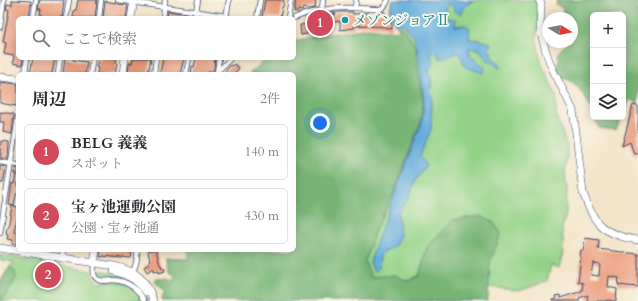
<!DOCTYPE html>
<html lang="ja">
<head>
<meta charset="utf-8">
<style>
	:root { --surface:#fff; --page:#f7f7f7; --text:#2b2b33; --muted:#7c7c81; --line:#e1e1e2; --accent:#d1495b }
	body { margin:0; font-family:Cardo,"Noto Serif JP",serif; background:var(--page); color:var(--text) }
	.controls { position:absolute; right:12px; top:12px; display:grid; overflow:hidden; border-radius:6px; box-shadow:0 2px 10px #0003 }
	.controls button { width:36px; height:36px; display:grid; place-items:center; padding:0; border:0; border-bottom:1px solid var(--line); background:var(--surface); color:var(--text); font:20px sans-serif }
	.compass { position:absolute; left:542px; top:12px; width:36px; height:36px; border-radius:50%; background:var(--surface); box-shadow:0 2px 10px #0003; rotate:100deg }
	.you { position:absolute; left:320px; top:123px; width:14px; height:14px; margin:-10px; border:3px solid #fff; border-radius:50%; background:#1a73e8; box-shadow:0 0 0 6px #1a73e833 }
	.badge { display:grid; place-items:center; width:26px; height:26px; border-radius:50%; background:var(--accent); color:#fff; font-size:13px; font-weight:700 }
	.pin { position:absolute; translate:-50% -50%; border:2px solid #fff; box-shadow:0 1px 4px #0006 }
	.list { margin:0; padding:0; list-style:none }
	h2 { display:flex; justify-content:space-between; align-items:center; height:52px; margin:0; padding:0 16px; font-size:17px }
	h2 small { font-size:13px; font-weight:400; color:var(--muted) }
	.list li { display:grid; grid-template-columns:26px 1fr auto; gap:12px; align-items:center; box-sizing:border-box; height:56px; margin:0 8px 8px; padding:0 8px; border:1px solid var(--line); border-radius:6px }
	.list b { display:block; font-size:15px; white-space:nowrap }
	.list p { margin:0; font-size:13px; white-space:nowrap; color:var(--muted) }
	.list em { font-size:13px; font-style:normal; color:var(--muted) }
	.icon { flex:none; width:22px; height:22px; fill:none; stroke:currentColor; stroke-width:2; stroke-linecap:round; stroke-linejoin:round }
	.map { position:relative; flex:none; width:638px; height:301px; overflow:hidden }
	.search { position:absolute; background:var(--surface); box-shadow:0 2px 10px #0003; left:16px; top:16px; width:280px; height:44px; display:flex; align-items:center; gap:10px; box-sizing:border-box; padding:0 14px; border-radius:6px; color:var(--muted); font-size:15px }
	.panel { position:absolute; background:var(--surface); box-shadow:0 2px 10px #0003; left:16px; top:72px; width:280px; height:180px; border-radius:6px }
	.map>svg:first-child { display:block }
	.green { fill:#94d288; stroke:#588073 }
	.forest { fill:#77b474; stroke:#497269 }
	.water { fill:#65addc; stroke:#406e9d }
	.building { fill:#ea9a79; fill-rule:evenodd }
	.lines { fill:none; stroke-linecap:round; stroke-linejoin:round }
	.street-casing { stroke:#3b4a6e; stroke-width:6 }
	.secondary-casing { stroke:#3b4a6e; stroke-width:8 }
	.street { stroke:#fff; stroke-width:4.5 }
	.secondary { stroke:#fff; stroke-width:7 }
	.culture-dot { fill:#0f9aa8; stroke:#fbf7ec; stroke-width:1.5 }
	.labels { text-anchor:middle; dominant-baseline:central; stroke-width:3.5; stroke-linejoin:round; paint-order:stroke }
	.culture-label { font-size:14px; fill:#0d838f; stroke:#fbf7ec; text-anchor:start }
</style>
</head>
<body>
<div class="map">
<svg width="638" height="301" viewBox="0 0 638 301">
	<rect width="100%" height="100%" fill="#fbf7ec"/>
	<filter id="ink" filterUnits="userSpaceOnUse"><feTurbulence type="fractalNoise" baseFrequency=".025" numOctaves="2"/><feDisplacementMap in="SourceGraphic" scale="8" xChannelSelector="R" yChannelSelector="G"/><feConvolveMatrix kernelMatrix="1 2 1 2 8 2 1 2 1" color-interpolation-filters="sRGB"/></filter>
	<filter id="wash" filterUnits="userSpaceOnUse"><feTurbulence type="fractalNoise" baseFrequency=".012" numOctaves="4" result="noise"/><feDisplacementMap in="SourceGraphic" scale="16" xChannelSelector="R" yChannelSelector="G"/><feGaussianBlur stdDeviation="0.9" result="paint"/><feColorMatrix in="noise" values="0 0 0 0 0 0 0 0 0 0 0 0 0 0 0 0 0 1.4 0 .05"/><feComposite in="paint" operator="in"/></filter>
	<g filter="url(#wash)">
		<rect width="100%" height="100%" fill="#f2e4c8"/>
		<!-- green -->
		<g class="green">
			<path d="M 392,0 L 394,0 L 391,7 L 398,25 L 401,24 L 406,26 L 408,31 L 414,37 L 417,47 L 424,99 L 422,122 L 379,235 L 370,262 L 374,272 L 379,268 L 380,254 L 395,246 L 400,235 L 398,213 L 409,197 L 416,179 L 426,166 L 420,156 L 431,129 L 432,102 L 431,80 L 429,71 L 431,52 L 438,53 L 440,59 L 459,51 L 485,67 L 471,57 L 468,48 L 479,49 L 487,59 L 491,57 L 479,40 L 469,39 L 464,25 L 455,26 L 445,17 L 446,6 L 452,4 L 465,6 L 474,0 L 535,0 L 538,9 L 538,27 L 536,38 L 541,62 L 557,97 L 556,115 L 567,146 L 567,159 L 565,172 L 567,189 L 566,215 L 562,228 L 563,239 L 563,252 L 559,268 L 551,265 L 547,281 L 519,291 L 498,288 L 484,287 L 489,272 L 490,263 L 427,247 L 419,276 L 407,281 L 395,275 L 371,277 L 365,262 L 374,233 L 394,192 L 421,122 L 423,102 L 417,65 L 416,47 L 406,32 L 400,27 L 398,28 C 390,17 387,14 392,0 Z"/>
			<path d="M 0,255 L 28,259 L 91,271 C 98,290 102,279 116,282 C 120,282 127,285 131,287 C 136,289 140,297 143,301 L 0,301 L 0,282 L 12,264 L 14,262 L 0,260 Z"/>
			<polygon points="99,271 105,271 119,274 130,279 144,292 148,301 147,301 142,292 135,286 100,279 97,276 96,272"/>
		</g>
		<!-- forest -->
		<g class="forest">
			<path d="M 557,0 L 638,0 L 638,104 L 630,99 L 623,114 L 623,15 L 593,15 L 593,113 C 589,103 579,85 569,80 C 566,79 563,78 560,78 L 555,66 L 559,62 L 558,53 L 563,47 L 567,44 L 567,42 L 572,42 L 572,18 L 561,18 L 563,10 L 561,7 L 556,5 Z"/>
			<polygon points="400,27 406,32 416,47 417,65 423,102 421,122 394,192 374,233 365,262 371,277 395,275 407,281 419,276 427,247 452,220 480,216 493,222 501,233 490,263 488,301 162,301 164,291 154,281 155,279 168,278 173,281 175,277 173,274 169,272 166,262 166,258 188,259 188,251 187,250 294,250 294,74 249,74 262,63 264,59 266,58 294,58 294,41 316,36 368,28 398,31"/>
			<polygon points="594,117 622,117 616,130 599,128"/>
			<polygon points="10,266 15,272 16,279 2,301 0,301 0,283"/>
		</g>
		<!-- water -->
		<path class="water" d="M 394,0 L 474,0 L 465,6 L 460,14 L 454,11 L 452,4 L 446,5 L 445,17 L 456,20 L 455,26 L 464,25 L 470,28 L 469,39 L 479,40 L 491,43 L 489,50 L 492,53 L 491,57 L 499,62 L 500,68 L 487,59 L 479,49 L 469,48 L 471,57 L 485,67 L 484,73 L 465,67 L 459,52 L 455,54 L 439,59 L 438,53 L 431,52 L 433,64 L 429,71 L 431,80 L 432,102 L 431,129 L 420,156 L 426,166 L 416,179 L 409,197 L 398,213 L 400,235 L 395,246 L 380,254 L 379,268 L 374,272 L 370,262 L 379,235 L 422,122 L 424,99 L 417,47 L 414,37 L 408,31 L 406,26 L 401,24 L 397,26 C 392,15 388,12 394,0 Z"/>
		<g id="blocks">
			<!-- building -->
			<g class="building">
				<polygon points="12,0 31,1 29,18 18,18 18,58 23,58 22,65 13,63 14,56 4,54 6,43 3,42 9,10 6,9 7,4 12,5"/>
				<polygon points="40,0 64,0 62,17 61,16 60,18 41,18 42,15 40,15 41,9 38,9"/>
				<polygon points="78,0 97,0 95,18 73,18 74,10 76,10"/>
				<polygon points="265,0 284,0 283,7 282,7 280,18 262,17"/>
				<polygon points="296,0 316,0 315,8 308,9 303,8 302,11 298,10 298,12 294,12"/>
				<polygon points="105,1 115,3 115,2 117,4 127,5 128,6 126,18 103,18"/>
				<polygon points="168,11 190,14 189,18 167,18"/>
				<polygon points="331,12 353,12 353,14 368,13 368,17 377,18 377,13 385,12 385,16 387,16 388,19 389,20 389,21 391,22 391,24 392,24 392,29 386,28 386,27 370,26 370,25 354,26 354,28 340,30 340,21 328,23 329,29 308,32 307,34 301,35 300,25 310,24 309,18 336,14"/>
				<polygon points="33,58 55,58 52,74 30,74"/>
				<polygon points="65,58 73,58 73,60 87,62 85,74 63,74"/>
				<polygon points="99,58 117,58 116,63 117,63 115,74 97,74 98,68 96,67"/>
				<polygon points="133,58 151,58 148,74 130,74 128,73 129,63 132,63"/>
				<polygon points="163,58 184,58 180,74 160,74"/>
				<polygon points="196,58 215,58 214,69 212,72 208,72 207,74 191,74 192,66 194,67"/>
				<polygon points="234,64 239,68 234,74 224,74 230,65 232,66"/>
				<polygon points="0,82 18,84 18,98 16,106 0,103"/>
				<polygon points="633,105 638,106 638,153 634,154 630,142 622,146"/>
				<polygon points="0,112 14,114 12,134 3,132 4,122 0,122"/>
				<polygon points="1,141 9,142 9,143 8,159 0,158 1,153 0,153"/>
				<polygon points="0,166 6,167 3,183 0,183"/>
				<polygon points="15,168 18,169 18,194 16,194 14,206 9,205 12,183 14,184 16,174 14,174"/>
				<polygon points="12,206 18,207 18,218 17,218 14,232 18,233 18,243 16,243 16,245 12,244 13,240 7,239 8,235 6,234 7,227 8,228"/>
				<path d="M 585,238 L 599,240 L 598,249 L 638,254 L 638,287 L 618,285 L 619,278 L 609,276 L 608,287 L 617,289 L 616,301 L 606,300 L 606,301 L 587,301 L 588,295 L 579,298 L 579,301 L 552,301 L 552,300 L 556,299 L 555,296 L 560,295 L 560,298 L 582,291 L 583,283 L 578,282 L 581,257 L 580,257 L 581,250 L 583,251 ZM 593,263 L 600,264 L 599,276 L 591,275 Z"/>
				<polygon points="101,250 132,250 131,258 122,257 122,258 103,256 102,257 100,257"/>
				<polygon points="151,250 156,250 160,265 161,265 162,268 164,268 165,271 159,273 159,270 154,271 154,268 147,272 144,267 149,264 149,261 150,261 148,251"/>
			</g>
		</g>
	</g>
	<g filter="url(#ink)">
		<use href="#blocks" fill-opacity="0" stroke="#3b4a6e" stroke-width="1"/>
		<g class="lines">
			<defs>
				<g id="street">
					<polyline points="118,0 226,16"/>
					<polyline points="355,8 356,0"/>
					<polyline points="322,9 323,0"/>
					<polyline points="33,18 36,0"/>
					<polyline points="66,18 69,0"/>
					<polyline points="99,18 101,0"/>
					<polyline points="163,18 165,0"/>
					<polyline points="195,18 198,0"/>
					<polyline points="226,18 229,0"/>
					<polyline points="257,18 260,0"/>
					<polyline points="288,18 291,0"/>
					<path d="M 294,18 C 314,10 333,7 355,8 C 362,8 374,10 380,9 C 385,8 386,4 388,0"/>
					<polyline points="0,27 4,0"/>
					<polyline points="217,72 219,58"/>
					<polyline points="25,74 27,58"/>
					<polyline points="58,74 60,58"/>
					<polyline points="90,74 93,58"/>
					<polyline points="154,74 156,58"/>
					<polyline points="186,74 189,58"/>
					<polyline points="215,74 231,58"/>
					<polyline points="0,162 18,165"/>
					<polyline points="0,233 18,117"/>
					<polyline points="62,258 63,250"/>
					<path d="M 94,263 C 94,268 92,274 96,278 C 101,283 108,280 114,280 C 127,281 139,289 144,301"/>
					<path d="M 133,272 C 136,265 138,258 137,250"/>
				</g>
				<g id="secondary">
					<path d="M 539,0 L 541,4 L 540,29 L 546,52 L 551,66 L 573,110 L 576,133 L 583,193 C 586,201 593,217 598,223 C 608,234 624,238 638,240"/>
					<polyline points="131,18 134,0"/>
					<polyline points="123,74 125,58"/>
					<polyline points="0,77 18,79"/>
					<path d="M 0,248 L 114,266 C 135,271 148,279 153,301"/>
					<polyline points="94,263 96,250"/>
					<path d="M 114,271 C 127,274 138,280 146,292"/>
				</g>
			</defs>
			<!-- street casing -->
			<use href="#street" class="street-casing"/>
			<!-- secondary casing -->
			<use href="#secondary" class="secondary-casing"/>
			<!-- street -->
			<use href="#street" class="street"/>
			<!-- secondary -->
			<use href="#secondary" class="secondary"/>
		</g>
	</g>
	<!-- markers -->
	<circle class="culture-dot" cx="345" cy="20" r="4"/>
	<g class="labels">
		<!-- culture labels -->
		<g class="culture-label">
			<text x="353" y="20">メゾンジョアⅡ</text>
		</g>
	</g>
</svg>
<div class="controls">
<button>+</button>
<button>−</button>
<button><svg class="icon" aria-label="layers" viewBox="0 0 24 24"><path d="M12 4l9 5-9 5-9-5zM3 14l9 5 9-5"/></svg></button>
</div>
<svg class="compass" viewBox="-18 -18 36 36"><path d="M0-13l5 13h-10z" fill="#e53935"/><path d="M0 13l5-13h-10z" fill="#7c7c81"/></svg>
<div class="you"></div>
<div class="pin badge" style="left:320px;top:23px">1</div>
<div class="pin badge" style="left:48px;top:275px">2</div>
<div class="search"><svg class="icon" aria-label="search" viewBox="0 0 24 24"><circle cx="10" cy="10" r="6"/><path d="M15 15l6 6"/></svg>ここで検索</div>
<section class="panel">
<h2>周辺<small>2件</small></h2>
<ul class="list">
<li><span class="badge">1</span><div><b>BELG 義義</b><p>スポット</p></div><em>140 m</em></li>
<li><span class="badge">2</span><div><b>宝ヶ池運動公園</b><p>公園 · 宝ヶ池通</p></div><em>430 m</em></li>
</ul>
</section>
</div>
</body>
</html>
